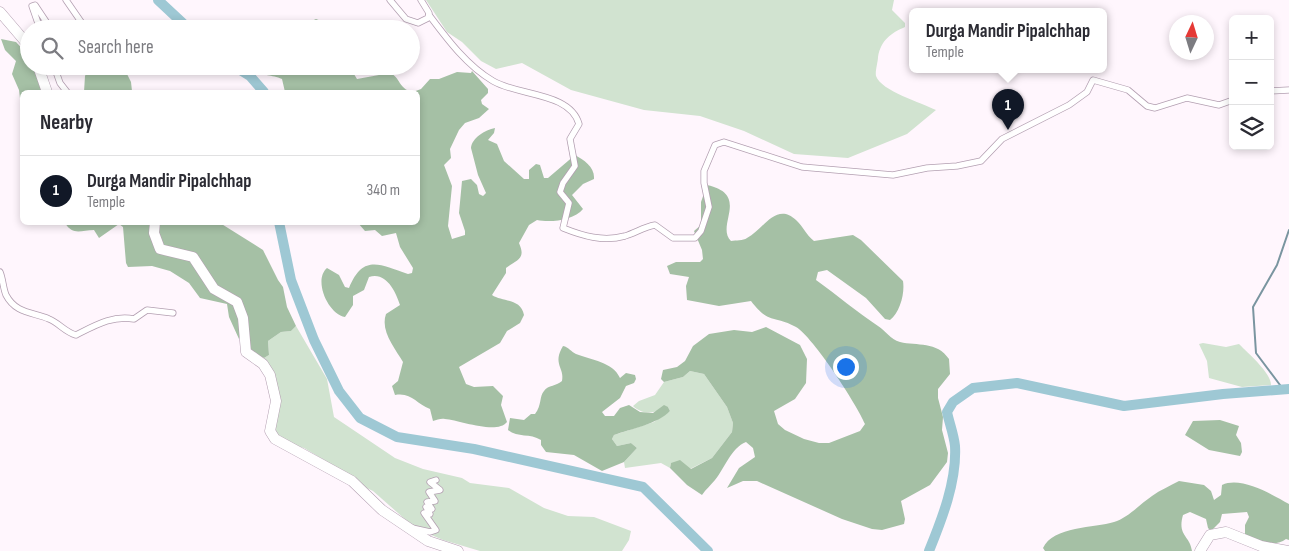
<!DOCTYPE html>
<html lang="en">
<head>
<meta charset="utf-8">
<style>
	:root { --surface:#fff; --page:#f2f2f3; --text:#2b2b33; --muted:#7c7c81; --line:#e1e1e2; --accent:#111827 }
	body { margin:0; font-family:"Sofia Sans Condensed",sans-serif; background:var(--page); color:var(--text) }
	.controls { position:absolute; right:15px; top:15px; display:grid; overflow:hidden; border-radius:8px; box-shadow:0 2px 8px #0003 }
	.controls button { width:45px; height:45px; display:grid; place-items:center; padding:0; border:0; border-bottom:1px solid var(--line); background:var(--surface); color:var(--text); font:25px sans-serif }
	.compass { position:absolute; left:1169px; top:15px; width:45px; height:45px; border-radius:50%; background:var(--surface); box-shadow:0 2px 8px #0003; rotate:4deg }
	.you { position:absolute; left:845px; top:366px; width:18px; height:18px; margin:-12px; border:4px solid #fff; border-radius:50%; background:#1a73e8; box-shadow:0 0 0 8px #1a73e833 }
	.badge { display:grid; place-items:center; width:32px; height:32px; border-radius:50%; background:var(--accent); color:#fff; font-size:16px; font-weight:700 }
	.pin { position:absolute; translate:-50% -41px; filter:drop-shadow(0 1px 2px #0008) }
	.pin::after { content:''; position:absolute; top:26px; width:18px; height:15px; background:inherit; clip-path:polygon(0 0,100% 0,50% 100%) }
	.popup { position:absolute; left:909px; top:8px; width:198px; height:65px; box-sizing:border-box; display:grid; place-content:center; border-radius:8px; background:var(--surface); filter:drop-shadow(0 1px 4px #0005); font-size:16px; white-space:nowrap; color:var(--muted) }
	.popup b { font-size:19px; color:var(--text) }
	.popup::after { content:''; position:absolute; left:50%; top:100%; margin-left:-10px; border:10px solid transparent; border-top-color:var(--surface) }
	.list { margin:0; padding:0; list-style:none }
	h2 { display:flex; justify-content:space-between; align-items:center; height:65px; margin:0; padding:0 20px; font-size:21px }
	h2 small { font-size:16px; font-weight:400; color:var(--muted) }
	.list li { display:grid; grid-template-columns:32px 1fr auto; gap:15px; align-items:center; box-sizing:border-box; height:70px; padding:0 20px; border-top:1px solid var(--line) }
	.list b { display:block; font-size:19px; white-space:nowrap }
	.list p { margin:0; font-size:16px; white-space:nowrap; color:var(--muted) }
	.list em { font-size:16px; font-style:normal; color:var(--muted) }
	.icon { flex:none; width:28px; height:28px; fill:none; stroke:currentColor; stroke-width:2; stroke-linecap:round; stroke-linejoin:round }
	.map { position:relative; flex:none; width:1289px; height:551px; overflow:hidden }
	.search { position:absolute; background:var(--surface); box-shadow:0 2px 8px #0003; left:20px; top:20px; width:400px; height:55px; display:flex; align-items:center; gap:12px; box-sizing:border-box; padding:0 18px; border-radius:28px; color:var(--muted); font-size:19px }
	.panel { position:absolute; background:var(--surface); box-shadow:0 2px 8px #0003; left:20px; top:90px; width:400px; height:135px; border-radius:8px }
	.map>svg:first-child { display:block }
	.green { fill:#d1e3d0 }
	.forest { fill:#a5c0a5 }
	.lines { fill:none; stroke-linecap:round; stroke-linejoin:round }
	.stream { stroke:#7a95a0; stroke-width:2 }
	.river { stroke:#9ec8d4; stroke-width:10 }
	.minor-casing { stroke:#b39fb1; stroke-width:7 }
	.trunk-casing { stroke:#b39fb1; stroke-width:11 }
	.minor { stroke:#fff; stroke-width:5.5 }
	.trunk { stroke:#fff; stroke-width:10 }
</style>
</head>
<body>
<div class="map">
<svg width="1289" height="551" viewBox="0 0 1289 551">
	<rect width="100%" height="100%" fill="#fff6fd"/>
	<!-- green -->
	<g class="green">
		<path d="M 426,0 L 894,0 L 892,10 L 905,23 L 905,27 C 891,33 881,40 878,57 C 878,62 875,71 876,76 C 881,91 922,103 936,110 L 907,134 L 848,158 L 794,154 L 744,131 L 700,116 L 644,110 L 571,90 L 522,63 L 496,69 L 481,61 L 462,42 L 447,32 Z"/>
		<polygon points="296,326 327,379 334,417 395,458 423,469 462,478 470,483 509,488 544,508 568,516 594,517 631,531 629,540 622,551 480,551 443,540 415,528 373,491 352,481 329,463 304,448 290,445 276,434 273,371 264,358 269,355 268,341 281,332 291,331"/>
		<path d="M 1203,343 L 1226,347 L 1239,344 C 1248,353 1272,374 1271,385 L 1242,387 L 1209,378 L 1207,361 L 1199,344 Z"/>
		<path d="M 690,371 L 704,374 L 727,407 L 733,423 L 732,432 L 712,458 L 690,469 L 671,463 L 670,468 L 661,463 L 625,468 L 624,462 L 637,448 L 631,443 L 617,446 L 612,439 L 614,435 L 654,422 L 670,411 L 668,407 C 655,413 644,416 633,406 L 639,401 L 655,395 L 664,382 L 683,377 Z"/>
	</g>
	<!-- forest -->
	<g class="forest">
		<polygon points="316,19 341,29 295,29"/>
		<polygon points="1,39 16,42 29,56 29,66 35,66 42,92 22,92 22,115 19,90 12,74 16,61 5,50"/>
		<path d="M 258,66 L 349,66 L 357,79 L 390,73 C 401,78 398,88 412,92 L 285,92 L 282,79 C 272,74 262,78 258,66 Z"/>
		<polygon points="89,67 118,75 127,74 131,82 132,91 84,92 85,76"/>
		<path d="M 472,71 L 488,89 L 488,93 L 481,100 L 482,104 L 489,109 L 479,118 L 465,123 L 459,130 L 450,149 L 451,158 L 444,165 L 452,186 L 448,226 L 452,239 L 465,235 L 465,231 L 459,213 L 462,181 L 471,179 L 477,185 L 479,194 L 483,196 L 486,193 L 478,175 L 471,148 C 472,138 485,130 495,128 L 494,133 L 488,140 L 497,144 L 504,161 L 524,179 L 529,179 L 529,170 L 536,164 L 540,165 L 544,178 L 548,178 L 575,155 C 584,160 595,167 594,179 L 583,184 L 572,195 L 583,209 C 574,220 551,223 537,220 L 529,225 L 519,243 C 526,259 518,259 506,268 L 506,273 L 492,295 C 502,302 521,298 524,315 L 520,323 L 507,331 L 500,343 L 459,367 L 466,384 L 474,387 L 493,386 L 503,396 L 501,405 L 507,422 C 497,435 459,420 445,419 C 441,418 437,420 433,421 L 430,409 C 416,404 412,392 395,395 L 392,386 L 398,381 L 403,362 C 395,348 380,331 386,314 L 400,305 C 396,292 386,271 369,277 L 364,290 L 353,296 L 353,305 L 345,317 C 328,314 313,280 327,268 L 339,275 L 345,287 L 349,288 C 363,254 379,264 408,274 L 412,273 L 413,268 L 400,247 L 396,233 L 382,236 L 375,230 L 365,231 L 358,223 L 418,222 L 418,92 L 413,92 L 421,89 L 430,79 L 439,79 L 457,72 L 471,73 Z"/>
		<path d="M 707,185 C 751,195 715,225 731,241 C 736,240 743,241 747,238 C 763,230 776,201 796,220 C 803,226 806,235 814,241 L 853,235 L 861,240 L 903,281 C 905,293 900,312 890,320 L 885,319 L 866,298 L 827,270 L 818,272 L 816,280 C 837,295 857,312 878,326 C 886,331 890,339 900,342 C 917,346 937,341 949,359 L 950,374 L 938,389 L 938,398 L 943,417 L 942,430 L 948,453 L 947,462 L 930,485 L 901,501 L 905,519 L 904,524 L 882,530 L 872,529 L 842,519 L 757,481 L 743,481 L 727,488 L 739,468 L 755,457 L 753,448 L 746,442 C 731,448 725,468 715,480 C 711,485 706,489 702,495 L 687,485 L 670,468 L 671,463 L 680,460 L 691,469 L 712,458 L 732,432 L 733,423 L 727,407 L 704,374 L 690,371 L 683,377 L 664,382 L 661,379 L 663,370 L 677,367 L 685,361 L 693,346 L 709,334 L 734,330 L 752,332 L 766,327 L 800,345 L 807,359 L 806,383 L 795,399 L 774,411 L 778,424 L 785,430 L 804,439 L 819,443 L 829,443 L 860,431 L 865,424 C 858,406 813,337 796,327 C 775,315 769,325 751,301 L 719,306 L 687,300 L 686,286 L 689,277 L 670,274 L 667,266 L 676,262 L 700,262 L 703,259 L 702,250 L 694,231 L 701,225 L 701,202 Z"/>
		<path d="M 65,223 L 220,223 L 263,250 L 278,280 L 283,287 L 287,307 L 296,326 L 291,331 L 281,332 L 268,341 L 269,355 L 264,358 L 252,352 L 242,331 L 239,339 L 229,317 L 227,304 L 200,298 L 189,283 L 170,271 L 152,266 L 128,267 L 126,263 L 123,227 L 119,224 L 99,238 L 94,230 C 81,230 73,236 65,223 Z"/>
		<path d="M 563,346 C 569,347 571,352 576,354 C 591,360 613,362 620,378 L 626,373 L 635,375 L 636,379 L 634,383 L 626,386 L 620,398 L 602,412 L 605,416 L 614,416 L 620,408 L 629,405 L 640,412 L 653,413 L 664,405 L 668,407 L 670,411 C 658,424 630,429 614,435 L 612,439 L 617,446 L 631,443 L 637,448 L 624,462 L 602,471 L 574,455 L 546,452 L 541,445 L 541,440 C 530,433 518,438 508,430 L 510,418 L 524,420 L 531,414 L 535,414 C 542,405 539,397 544,391 C 548,385 557,386 562,381 C 565,368 552,364 563,346 Z"/>
		<polygon points="1220,420 1239,426 1236,435 1241,443 1242,452 1240,456 1209,450 1185,435 1193,421"/>
		<path d="M 1179,481 L 1204,485 L 1211,491 L 1214,500 L 1221,495 L 1222,485 C 1241,476 1271,494 1289,504 L 1289,540 L 1286,539 C 1274,548 1258,540 1245,536 L 1245,525 L 1249,517 L 1247,512 L 1222,514 L 1220,522 L 1211,531 L 1208,528 L 1206,519 L 1190,512 L 1183,515 C 1177,536 1190,535 1192,551 L 1045,551 L 1043,548 C 1053,526 1095,528 1114,522 C 1128,518 1140,504 1152,496 C 1160,490 1170,486 1179,481 Z"/>
	</g>
	<g class="lines">
		<!-- stream -->
		<polyline class="stream" points="1283,389 1256,353 1253,307 1277,265 1289,230"/>
		<!-- river -->
		<g class="river">
			<polyline points="158,0 189,29"/>
			<polyline points="234,66 250,76 264,92"/>
			<polyline points="279,222 291,280 314,340 339,391 360,418 397,437 474,449 643,487 708,551"/>
			<path d="M 929,551 C 942,519 957,481 955,446 C 954,435 949,422 947,412 L 953,402 L 973,388 L 1017,383 L 1124,406 L 1223,394 L 1289,389"/>
		</g>
		<defs>
			<g id="minor">
				<polyline points="66,0 86,29"/>
				<polyline points="390,0 406,19 418,23 428,18 429,13 421,0"/>
				<path d="M 429,15 C 447,39 467,66 493,81 C 518,96 570,92 579,124 L 570,139 L 575,166 L 563,183 L 560,192 L 569,203 L 563,228 C 583,236 603,242 625,236 C 635,233 644,227 655,225 L 673,238 L 695,238 L 701,231 L 709,207 L 704,183 L 704,171 L 715,145 L 724,142 L 802,167 L 893,175 L 927,168 L 957,166 L 981,161 L 1002,139 L 1069,105 L 1087,92 L 1093,80 L 1128,90 L 1147,106 L 1155,108 L 1187,98 L 1219,105 L 1233,100"/>
				<polyline points="40,29 32,6 35,5 51,29"/>
				<polyline points="54,66 60,83 67,92"/>
				<polyline points="1270,91 1289,90"/>
				<path d="M 0,272 C 3,279 3,288 6,295 C 16,314 33,312 49,319 C 59,323 65,332 76,335 C 96,325 113,315 134,319 L 147,310 L 173,313"/>
				<polyline points="412,528 430,532 436,530 424,513 430,514 426,507 432,509 427,502 435,501 429,492 440,490 430,482 436,480"/>
			</g>
			<g id="trunk">
				<polyline points="0,12 29,46"/>
				<polyline points="38,66 47,92"/>
				<polyline points="155,222 154,233 160,249 193,257 214,289 237,302 243,318 246,352 263,364 270,375 276,401 270,431 275,439 352,481 382,510 428,541 458,551"/>
				<polyline points="1200,551 1210,535 1226,532 1261,546 1288,551"/>
			</g>
		</defs>
		<!-- minor casing -->
		<use href="#minor" class="minor-casing"/>
		<!-- trunk casing -->
		<use href="#trunk" class="trunk-casing"/>
		<!-- minor -->
		<use href="#minor" class="minor"/>
		<!-- trunk -->
		<use href="#trunk" class="trunk"/>
	</g>
</svg>
<div class="controls">
<button>+</button>
<button>−</button>
<button><svg class="icon" aria-label="layers" viewBox="0 0 24 24"><path d="M12 4l9 5-9 5-9-5zM3 14l9 5 9-5"/></svg></button>
</div>
<svg class="compass" viewBox="-18 -18 36 36"><path d="M0-13l5 13h-10z" fill="#e53935"/><path d="M0 13l5-13h-10z" fill="#7c7c81"/></svg>
<div class="you"></div>
<div class="pin badge" style="left:1008px;top:130px">1</div>
<div class="popup"><b>Durga Mandir Pipalchhap</b>Temple</div>
<div class="search"><svg class="icon" aria-label="search" viewBox="0 0 24 24"><circle cx="10" cy="10" r="6"/><path d="M15 15l6 6"/></svg>Search here</div>
<section class="panel">
<h2>Nearby<small></small></h2>
<ul class="list">
<li><span class="badge">1</span><div><b>Durga Mandir Pipalchhap</b><p>Temple</p></div><em>340 m</em></li>
</ul>
</section>
</div>
</body>
</html>
